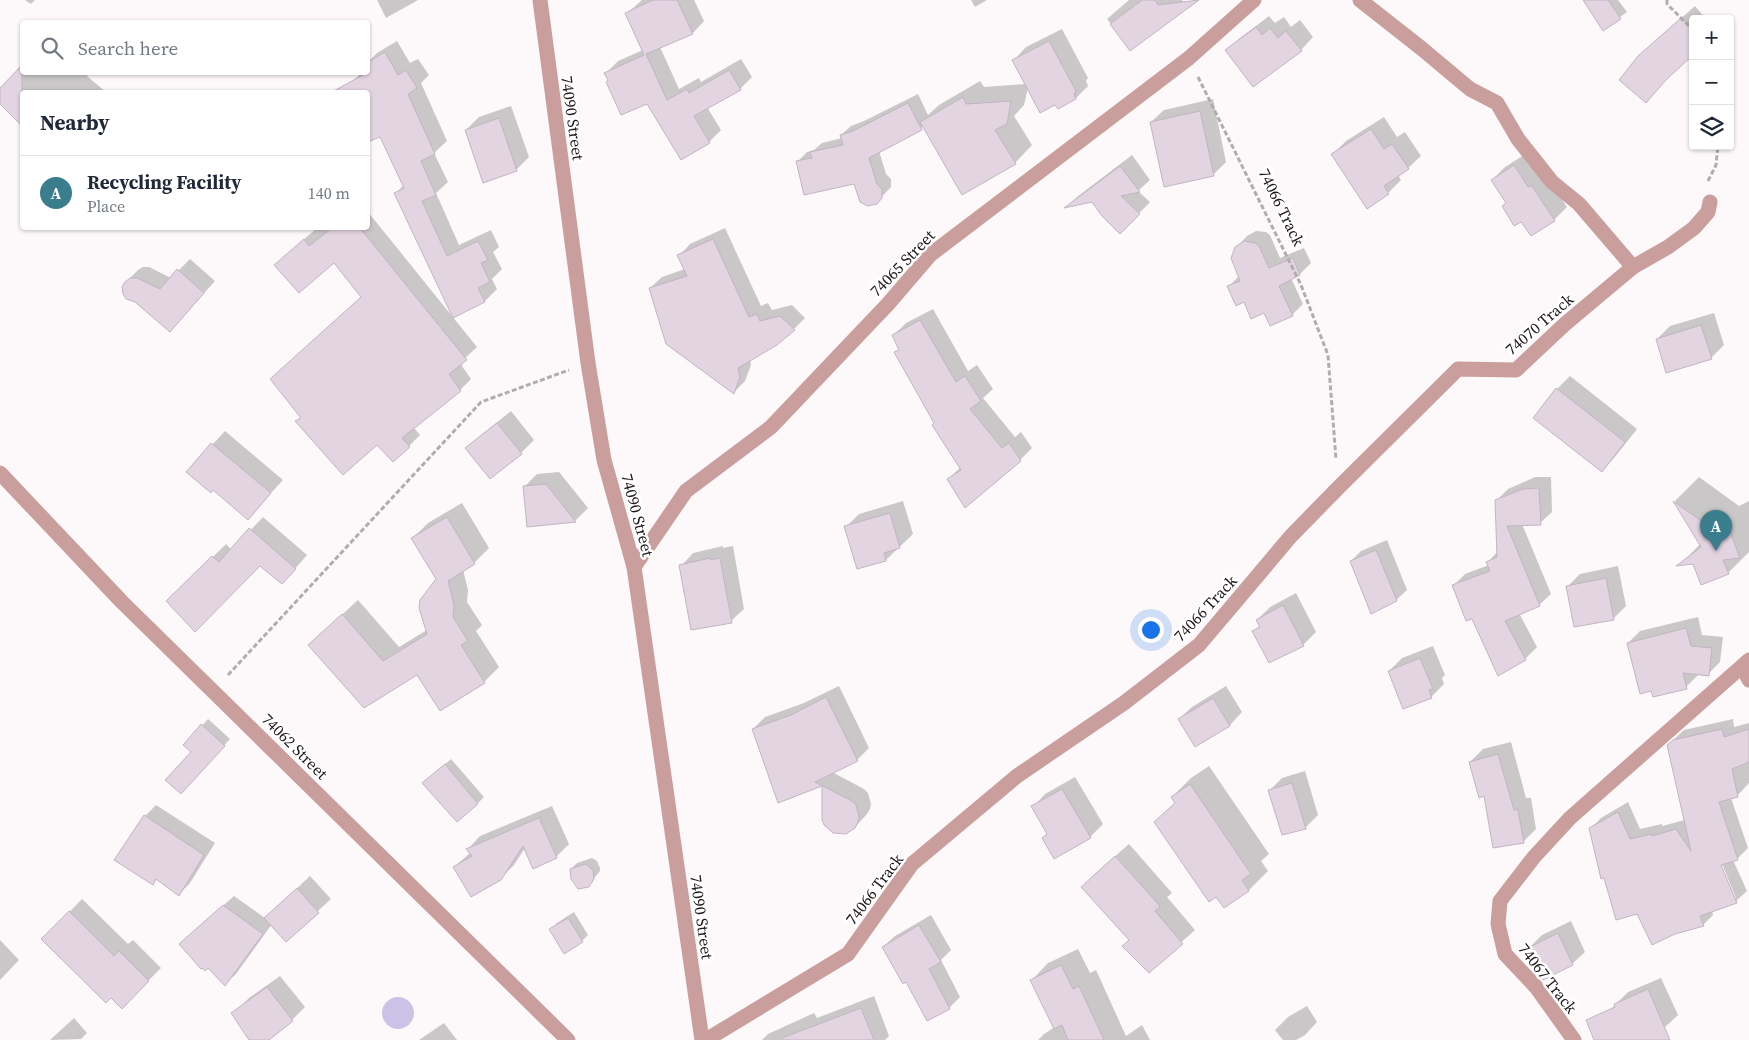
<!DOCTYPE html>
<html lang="en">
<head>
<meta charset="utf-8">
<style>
	:root { --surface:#fff; --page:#f2f2f3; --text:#1f2937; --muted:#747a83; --line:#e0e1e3; --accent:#3a7d8d }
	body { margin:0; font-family:"Source Serif 4",serif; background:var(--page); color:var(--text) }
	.controls { position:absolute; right:15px; top:15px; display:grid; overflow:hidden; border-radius:5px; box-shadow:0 1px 4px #0004 }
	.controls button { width:45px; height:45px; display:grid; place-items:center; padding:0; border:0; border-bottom:1px solid var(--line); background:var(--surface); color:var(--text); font:25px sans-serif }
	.you { position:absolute; left:1150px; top:629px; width:18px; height:18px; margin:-12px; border:4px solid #fff; border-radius:50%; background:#1a73e8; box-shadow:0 0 0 8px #1a73e833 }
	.badge { display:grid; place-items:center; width:32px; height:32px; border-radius:50%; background:var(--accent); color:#fff; font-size:16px; font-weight:700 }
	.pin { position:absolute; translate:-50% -41px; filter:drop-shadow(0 1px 2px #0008) }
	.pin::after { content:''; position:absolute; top:26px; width:18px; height:15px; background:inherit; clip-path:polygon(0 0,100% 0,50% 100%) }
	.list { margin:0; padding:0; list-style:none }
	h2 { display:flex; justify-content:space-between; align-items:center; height:65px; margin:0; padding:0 20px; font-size:21px }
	h2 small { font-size:16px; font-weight:400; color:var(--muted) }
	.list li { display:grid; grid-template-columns:32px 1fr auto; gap:15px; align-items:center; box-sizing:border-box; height:75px; padding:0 20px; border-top:1px solid var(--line) }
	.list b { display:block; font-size:19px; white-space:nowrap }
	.list p { margin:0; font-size:16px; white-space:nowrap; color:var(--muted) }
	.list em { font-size:16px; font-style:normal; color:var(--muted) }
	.icon { flex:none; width:28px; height:28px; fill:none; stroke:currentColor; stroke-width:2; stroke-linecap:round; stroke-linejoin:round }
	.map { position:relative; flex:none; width:1749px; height:1040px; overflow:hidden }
	.search { position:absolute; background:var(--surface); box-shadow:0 1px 4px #0004; left:20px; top:20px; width:350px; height:55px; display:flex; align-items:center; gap:12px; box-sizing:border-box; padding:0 18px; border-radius:5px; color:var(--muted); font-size:19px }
	.panel { position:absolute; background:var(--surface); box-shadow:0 1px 4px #0004; left:20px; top:90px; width:350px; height:140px; border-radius:5px }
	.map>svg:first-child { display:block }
	.water { fill:#ccc1e6 }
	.shadow { fill:#0003; fill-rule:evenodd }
	.building { fill:#e3d4e2; stroke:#c2b4c2 }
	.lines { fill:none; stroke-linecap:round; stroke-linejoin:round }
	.path { stroke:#b1acad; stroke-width:3; stroke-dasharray:5 2.5; stroke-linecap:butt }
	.minor { stroke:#c99e9c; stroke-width:15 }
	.tertiary { stroke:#c99e9c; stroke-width:15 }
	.labels { text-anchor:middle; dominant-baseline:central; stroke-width:5; stroke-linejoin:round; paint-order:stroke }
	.street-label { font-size:16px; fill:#20191c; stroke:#fff }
</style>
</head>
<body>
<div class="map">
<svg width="1749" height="1040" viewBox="0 0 1749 1040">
	<rect width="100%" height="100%" fill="#fdf9fa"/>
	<!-- water -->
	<circle class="water" cx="398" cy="1013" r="16"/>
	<!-- shadow -->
	<g class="shadow">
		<polygon points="25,0 35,0 31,4"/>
		<polygon points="377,0 418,0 386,18"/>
		<polygon points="642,0 694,0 704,21 693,33 660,47 679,89 699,78 701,82 741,59 752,77 740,89 707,107 721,130 709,142 647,102 609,81 606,73 618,61 643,50 626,14"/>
		<polygon points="971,0 987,0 975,7"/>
		<polygon points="1129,0 1182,0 1186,5 1130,49 1107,19"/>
		<polygon points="1584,0 1618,0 1627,12 1604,29"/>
		<polygon points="1695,6 1706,19 1693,19 1693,53 1674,70 1646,101 1653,43"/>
		<polygon points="1269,16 1275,23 1284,17 1291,27 1300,20 1313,37 1301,50 1227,50 1240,38"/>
		<polygon points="1062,29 1088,78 1086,81 1088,86 1076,98 1055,103 1028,87 1024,105 1014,116 1032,145 1015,163 924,126 879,151 886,174 891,179 891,187 876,203 854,182 797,162 807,152 814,150 822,143 842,138 841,135 851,126 864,121 918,94 928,115 939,105 980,81 984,87 1026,84 1014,60 1026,47"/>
		<polygon points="397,41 410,63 418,59 429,75 421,83 447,141 434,153 448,182 436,193 459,245 491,230 499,247 493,252 502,269 492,279 497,289 485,301 453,316 396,193 404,185 381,135 368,141 368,92 334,92 353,81 362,72 368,72 368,62 377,53"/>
		<polygon points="22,67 22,72 90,72 87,76 106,92 22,92 22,124 0,102 0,89"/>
		<polygon points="1213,99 1226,162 1213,175 1151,122 1164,110"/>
		<polygon points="511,106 529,157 516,170 466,130 479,117"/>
		<polygon points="1384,117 1397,137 1405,132 1421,156 1408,168 1398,175 1401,180 1388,193 1333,154 1346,141"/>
		<polygon points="1527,153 1545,174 1567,207 1554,220 1492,180 1505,167"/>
		<polygon points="1132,155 1150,180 1138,191 1150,202 1120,233 1092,200 1068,206 1077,197"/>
		<polygon points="368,212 477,347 460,363 471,379 460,390 413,427 420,435 394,461 377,443 297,421 301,416 363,296 334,261 287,254 317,228 368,228"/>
		<polygon points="725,228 761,306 768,303 772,310 792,305 805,318 794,329 750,360 751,365 745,381 734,392 650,288 662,277 685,269 679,256 690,244"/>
		<polygon points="1256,231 1266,232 1270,235 1280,258 1304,248 1311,263 1300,274 1291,278 1303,304 1292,315 1265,311 1244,301 1229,286 1239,276 1236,248 1247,236"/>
		<polygon points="190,259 215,281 181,319 136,300 126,282 138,270 143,267 149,267 171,278"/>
		<polygon points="933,309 968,371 977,365 993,389 983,398 1015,437 1021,432 1032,448 1020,460 948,479 961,467 896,352 899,349 894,335 906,323"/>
		<polygon points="1714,313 1724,345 1711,358 1657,339 1670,326"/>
		<polygon points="1570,376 1637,429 1614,458 1602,471 1535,418 1557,389"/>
		<polygon points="511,411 534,440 521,453 490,478 467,449 480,436"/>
		<polygon points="225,431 283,480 248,518 213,489 188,471"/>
		<polygon points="559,472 588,508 575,521 528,525 524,487 537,474"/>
		<polygon points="1535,477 1551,477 1552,512 1540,523 1522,524 1551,594 1539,605 1519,613 1537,647 1525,659 1498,674 1473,617 1453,586 1465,574 1489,565 1488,562 1498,551 1496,501 1508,489"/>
		<polygon points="1699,477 1739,506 1749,501 1749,552 1728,573 1694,563 1680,565 1700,544 1675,501"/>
		<polygon points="903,501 913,534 886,560 846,527 859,514"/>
		<polygon points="462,503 489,548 474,563 463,570 468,590 467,602 482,625 476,631 499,667 484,682 417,673 309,645 358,600 399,647 427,630 437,579 413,538 428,523"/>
		<polygon points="263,517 307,555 294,570 260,564 168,601 226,544 232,550"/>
		<polygon points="1387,540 1407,590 1396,600 1351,561 1361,551"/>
		<polygon points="723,546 723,548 733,546 744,609 731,621 681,566 693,553"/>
		<polygon points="1618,566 1626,606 1613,619 1567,587 1580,574"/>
		<polygon points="1296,593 1316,632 1303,645 1269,661 1254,632 1260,625 1257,620 1270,607"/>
		<polygon points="1698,617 1702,635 1723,637 1720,662 1708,674 1698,673 1698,675 1686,687 1628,643 1640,631"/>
		<polygon points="1433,646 1445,675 1442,678 1444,684 1431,697 1389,671 1402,658"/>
		<polygon points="839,686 869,748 857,760 832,772 864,789 868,793 871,804 870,809 867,814 855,827 823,818 823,785 779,801 753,729 765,717 804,703"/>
		<polygon points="1226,686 1242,712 1230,725 1195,746 1179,719 1192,707"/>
		<polygon points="208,719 230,739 187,787 193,752 185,745"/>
		<path d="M 1733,719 L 1734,727 L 1749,723 L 1749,783 L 1737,796 L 1731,798 L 1748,848 L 1737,859 L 1733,860 L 1747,891 L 1736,901 L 1712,910 L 1713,915 L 1703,925 L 1637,913 L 1590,829 L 1601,818 L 1628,802 L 1640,829 L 1662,824 L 1662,826 L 1685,820 L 1668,745 L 1684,730 ZM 1720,859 L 1736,898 L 1733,898 L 1717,860 Z"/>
		<polygon points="1511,742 1526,798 1531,798 1536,829 1523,842 1485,795 1470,762 1483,749"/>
		<polygon points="451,759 484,797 478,803 430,777"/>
		<polygon points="1209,766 1269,854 1261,861 1268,871 1249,890 1224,907 1155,822 1176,802 1172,797 1191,778"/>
		<polygon points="1305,771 1318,815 1306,827 1283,834 1269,791 1282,778"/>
		<polygon points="1075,777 1103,824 1090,837 1043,838 1048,833 1033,807 1045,794"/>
		<polygon points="156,805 215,843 190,883 179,894 158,878 153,883 116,860 145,816"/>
		<polygon points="552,806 569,844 556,857 525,848 514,865 500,879 454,867 471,852 468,849 480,836"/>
		<polygon points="1129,844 1172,893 1167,897 1195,930 1149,971 1130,940 1095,874"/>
		<polygon points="592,858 597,861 600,868 600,871 588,886 571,869 577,863"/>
		<polygon points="310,876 331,899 286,940 272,924 236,974 225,984 208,966 191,934 234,896 265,918"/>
		<polygon points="82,899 128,944 133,940 161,968 122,1007 43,939"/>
		<polygon points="574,912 588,935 582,941 551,929 557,923"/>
		<polygon points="931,915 951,950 941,960 960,997 949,1008 906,980 883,947 895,936"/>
		<polygon points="1571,921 1585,952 1572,964 1529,948 1542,935"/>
		<polygon points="0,940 19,960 0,980"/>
		<polygon points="1078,949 1090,973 1096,970 1126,1036 1142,1025 1150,1040 1038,1040 1044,1034 1055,1027 1032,980 1048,963"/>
		<polygon points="280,976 305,1007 292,1020 266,1040 251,1040 236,1011 249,998"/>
		<polygon points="1661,978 1678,1015 1665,1027 1637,1040 1623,1040 1610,1010 1628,992"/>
		<polygon points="874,996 889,1036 885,1040 762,1040 768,1034 814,1013 817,1018"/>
		<polygon points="1307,1006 1317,1022 1305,1035 1296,1040 1283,1040 1275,1030 1288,1017"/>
		<polygon points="74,1018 87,1033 81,1039 50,1040"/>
		<polygon points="444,1023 457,1040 419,1040"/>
	</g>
	<!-- building -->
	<g class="building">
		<polygon points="653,0 677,0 693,34 646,54 667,100 687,89 689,93 729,70 741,90 694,116 710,143 681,160 647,104 621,115 606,82 608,80 604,73 644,55 625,13"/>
		<polygon points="1142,0 1155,0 1158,5 1199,0 1130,51 1110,24"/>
		<polygon points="1583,0 1608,0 1621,19 1603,31"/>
		<polygon points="1681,18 1693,30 1693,55 1666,80 1646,103 1619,80 1638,56"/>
		<polygon points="1256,27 1262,35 1270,28 1278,38 1286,31 1302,51 1253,87 1225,50"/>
		<polygon points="1049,41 1076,91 1074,94 1076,99 1058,109 1055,105 1040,113 1012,60"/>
		<polygon points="385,52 398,75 406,70 417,88 408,94 435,154 421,161 436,195 422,201 447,256 478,241 488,260 481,263 490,282 478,288 485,302 453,318 394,193 404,188 380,137 368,142 368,92 332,92 368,72 368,62"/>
		<polygon points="22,65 22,126 0,104 0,88"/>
		<polygon points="963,97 966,104 1011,101 1007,124 995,130 1016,164 962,195 920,122"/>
		<polygon points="908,103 922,130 869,158 877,184 882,189 882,198 877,204 868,206 860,202 854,184 804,195 796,161 812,158 810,152 843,145 840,135 853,131"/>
		<polygon points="1200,111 1214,176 1164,187 1150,122"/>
		<polygon points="499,118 517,171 483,183 465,130"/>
		<polygon points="1371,129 1384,149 1392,144 1409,169 1384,186 1389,194 1367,209 1331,154"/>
		<polygon points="1514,165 1528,187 1532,186 1555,221 1531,236 1521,222 1514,226 1502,206 1506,203 1491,180"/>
		<polygon points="1120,166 1140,192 1121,196 1140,214 1120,234 1102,216 1092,202 1064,208"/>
		<polygon points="332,228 360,228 467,360 449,374 461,391 402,438 410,447 393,462 377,445 343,475 295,421 301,418 270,379 361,297 334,263 299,293 274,265 304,239 309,246"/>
		<polygon points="713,239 749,317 757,314 760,321 780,316 795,330 777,345 738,368 740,377 734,394 666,344 649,288 687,276 677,255"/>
		<polygon points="1244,241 1255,243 1259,246 1269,268 1293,258 1300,275 1279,286 1293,316 1270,326 1264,313 1251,319 1244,302 1236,306 1227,286 1240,281 1231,258 1235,247"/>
		<polygon points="177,269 204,293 170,332 135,302 126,299 123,294 122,287 125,282 130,278 137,278 160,289"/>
		<polygon points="920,320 956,382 965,376 981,401 970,409 1002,448 1009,443 1021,461 965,508 947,479 961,470 932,425 934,423 894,352 899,350 892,335"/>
		<polygon points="1701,325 1712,359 1666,373 1656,339"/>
		<polygon points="1556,388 1625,442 1602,472 1533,418"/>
		<polygon points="497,423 522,454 490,479 465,448"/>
		<polygon points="211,443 271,493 248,520 213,490 211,493 186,472"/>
		<polygon points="546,484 576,522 527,527 523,486"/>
		<polygon points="1539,488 1541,525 1507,526 1540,606 1505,621 1526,660 1498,676 1472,619 1466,621 1452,585 1490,571 1486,562 1497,557 1495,500 1523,489"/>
		<polygon points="1673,501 1714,530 1727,524 1740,558 1723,560 1729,574 1701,585 1693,564 1676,566 1701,547"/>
		<polygon points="890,513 900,548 884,553 886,561 857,569 844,526"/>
		<polygon points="447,517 475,564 448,581 454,605 453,617 468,641 461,645 485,683 440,711 417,675 364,708 308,645 342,614 383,661 427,634 419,608 420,600 436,579 411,538"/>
		<polygon points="249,528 296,569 282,584 260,566 195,632 166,601 212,556 219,562"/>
		<polygon points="1376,550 1397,601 1371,614 1350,561"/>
		<polygon points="710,558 710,560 720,558 732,623 691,630 679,565"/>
		<polygon points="1606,578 1614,620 1574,627 1566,586"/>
		<polygon points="1283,605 1304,646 1269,663 1252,631 1260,627 1256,620"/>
		<polygon points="1686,628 1691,646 1712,648 1709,676 1683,673 1687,689 1653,697 1651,691 1640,694 1627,643"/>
		<polygon points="1420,658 1433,689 1429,690 1432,698 1403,709 1388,671"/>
		<polygon points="826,697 858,761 815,782 852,801 856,805 859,817 858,822 855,828 846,834 833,833 824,825 822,819 822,786 778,803 752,729 791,715"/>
		<polygon points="1213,698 1230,726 1195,747 1178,719"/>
		<polygon points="201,724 225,746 181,794 165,780 191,752 183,745"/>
		<polygon points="1722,729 1724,737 1749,729 1749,762 1732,769 1738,797 1719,802 1738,860 1721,865 1737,903 1700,916 1704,926 1675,934 1652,945 1637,914 1616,920 1604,878 1601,879 1589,828 1618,812 1630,839 1651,834 1652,836 1676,829 1691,851 1667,745 1673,740"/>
		<polygon points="1498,754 1514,810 1518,810 1524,843 1493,848 1484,796 1479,798 1469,762"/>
		<polygon points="445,764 478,804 457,822 422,783"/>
		<polygon points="1292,783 1306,829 1282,835 1268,790"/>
		<polygon points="1190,784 1251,874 1242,880 1249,891 1224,908 1216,897 1209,902 1154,822 1175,803 1171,797"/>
		<polygon points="1062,789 1091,838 1054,859 1042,838 1047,834 1031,806"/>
		<polygon points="144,815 204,855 179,896 156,879 153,885 114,860"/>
		<polygon points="541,817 540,820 557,858 533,869 523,846 501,880 471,897 453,867 472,856 466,849"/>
		<polygon points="1115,856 1160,906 1155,911 1183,944 1149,973 1122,946 1129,940 1081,887"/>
		<polygon points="586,864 593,870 594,879 589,887 578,889 571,879 570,869"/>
		<polygon points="297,888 319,913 286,942 264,918"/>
		<polygon points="223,905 263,934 225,986 208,968 205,971 203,968 201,969 179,944"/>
		<polygon points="69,911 114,956 119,951 149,981 122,1009 111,998 106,1003 41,939"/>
		<polygon points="568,918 583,942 564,954 549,929"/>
		<polygon points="919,925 941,962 929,969 950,1009 927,1021 906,982 903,984 882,947"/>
		<polygon points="1558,933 1573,965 1543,980 1528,948"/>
		<polygon points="1061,965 1073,989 1079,986 1104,1040 1068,1040 1062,1025 1054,1029 1030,980"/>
		<polygon points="267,987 293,1021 269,1040 249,1040 231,1013"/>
		<polygon points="1648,989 1670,1040 1594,1040 1586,1020 1615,1007 1614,1004"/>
		<polygon points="861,1008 874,1040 782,1040 782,1038"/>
	</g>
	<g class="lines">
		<!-- path -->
		<g class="path">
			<polyline points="1667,0 1667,4 1693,30"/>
			<polyline points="1198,77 1301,285 1328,355 1336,459"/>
			<polyline points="1708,181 1716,165 1718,146"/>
			<polyline points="228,675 481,402 569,370"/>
		</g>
		<!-- minor -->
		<g class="minor">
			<polyline points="1360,0 1421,48 1470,89 1497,103 1518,139 1552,182 1579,204 1633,267"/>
			<polyline points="0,473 122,602 568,1040"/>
			<polyline points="634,567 686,491 771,427 888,304 930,255 1189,58 1254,0"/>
			<polyline points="1742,667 1749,680"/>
			<polyline points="706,1040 848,954 912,864 1017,776 1124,703 1199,645 1291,536 1339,487 1458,369 1516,370 1565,324 1633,267 1668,247 1694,228 1708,212 1710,202"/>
			<polyline points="1574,1040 1536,987 1505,954 1498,924 1500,901 1534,857 1570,818 1749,660"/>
		</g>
		<!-- tertiary -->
		<polyline class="tertiary" points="540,0 588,363 604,460 634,567 702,1040"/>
	</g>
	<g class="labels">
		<!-- street labels -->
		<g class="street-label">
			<text transform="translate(573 118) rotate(82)">74090 Street</text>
			<text transform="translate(1282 207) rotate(64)">74066 Track</text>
			<text transform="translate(902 263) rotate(-46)">74065 Street</text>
			<text transform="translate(1539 324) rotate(-41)">74070 Track</text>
			<text transform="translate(638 515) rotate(75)">74090 Street</text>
			<text transform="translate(1205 608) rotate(-47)">74066 Track</text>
			<text transform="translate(295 746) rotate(45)">74062 Street</text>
			<text transform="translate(874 889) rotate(-53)">74066 Track</text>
			<text transform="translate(702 917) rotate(82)">74090 Street</text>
			<text transform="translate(1548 978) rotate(52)">74067 Track</text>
		</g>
	</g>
</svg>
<div class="controls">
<button>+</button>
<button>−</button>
<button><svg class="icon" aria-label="layers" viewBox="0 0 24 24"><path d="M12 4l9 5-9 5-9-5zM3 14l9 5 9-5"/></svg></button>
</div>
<div class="you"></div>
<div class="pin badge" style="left:1716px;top:551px">A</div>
<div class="search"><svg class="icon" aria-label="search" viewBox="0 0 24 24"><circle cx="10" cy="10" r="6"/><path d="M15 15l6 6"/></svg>Search here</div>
<section class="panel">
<h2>Nearby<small></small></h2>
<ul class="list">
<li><span class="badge">A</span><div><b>Recycling Facility</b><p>Place</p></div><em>140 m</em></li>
</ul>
</section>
</div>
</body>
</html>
